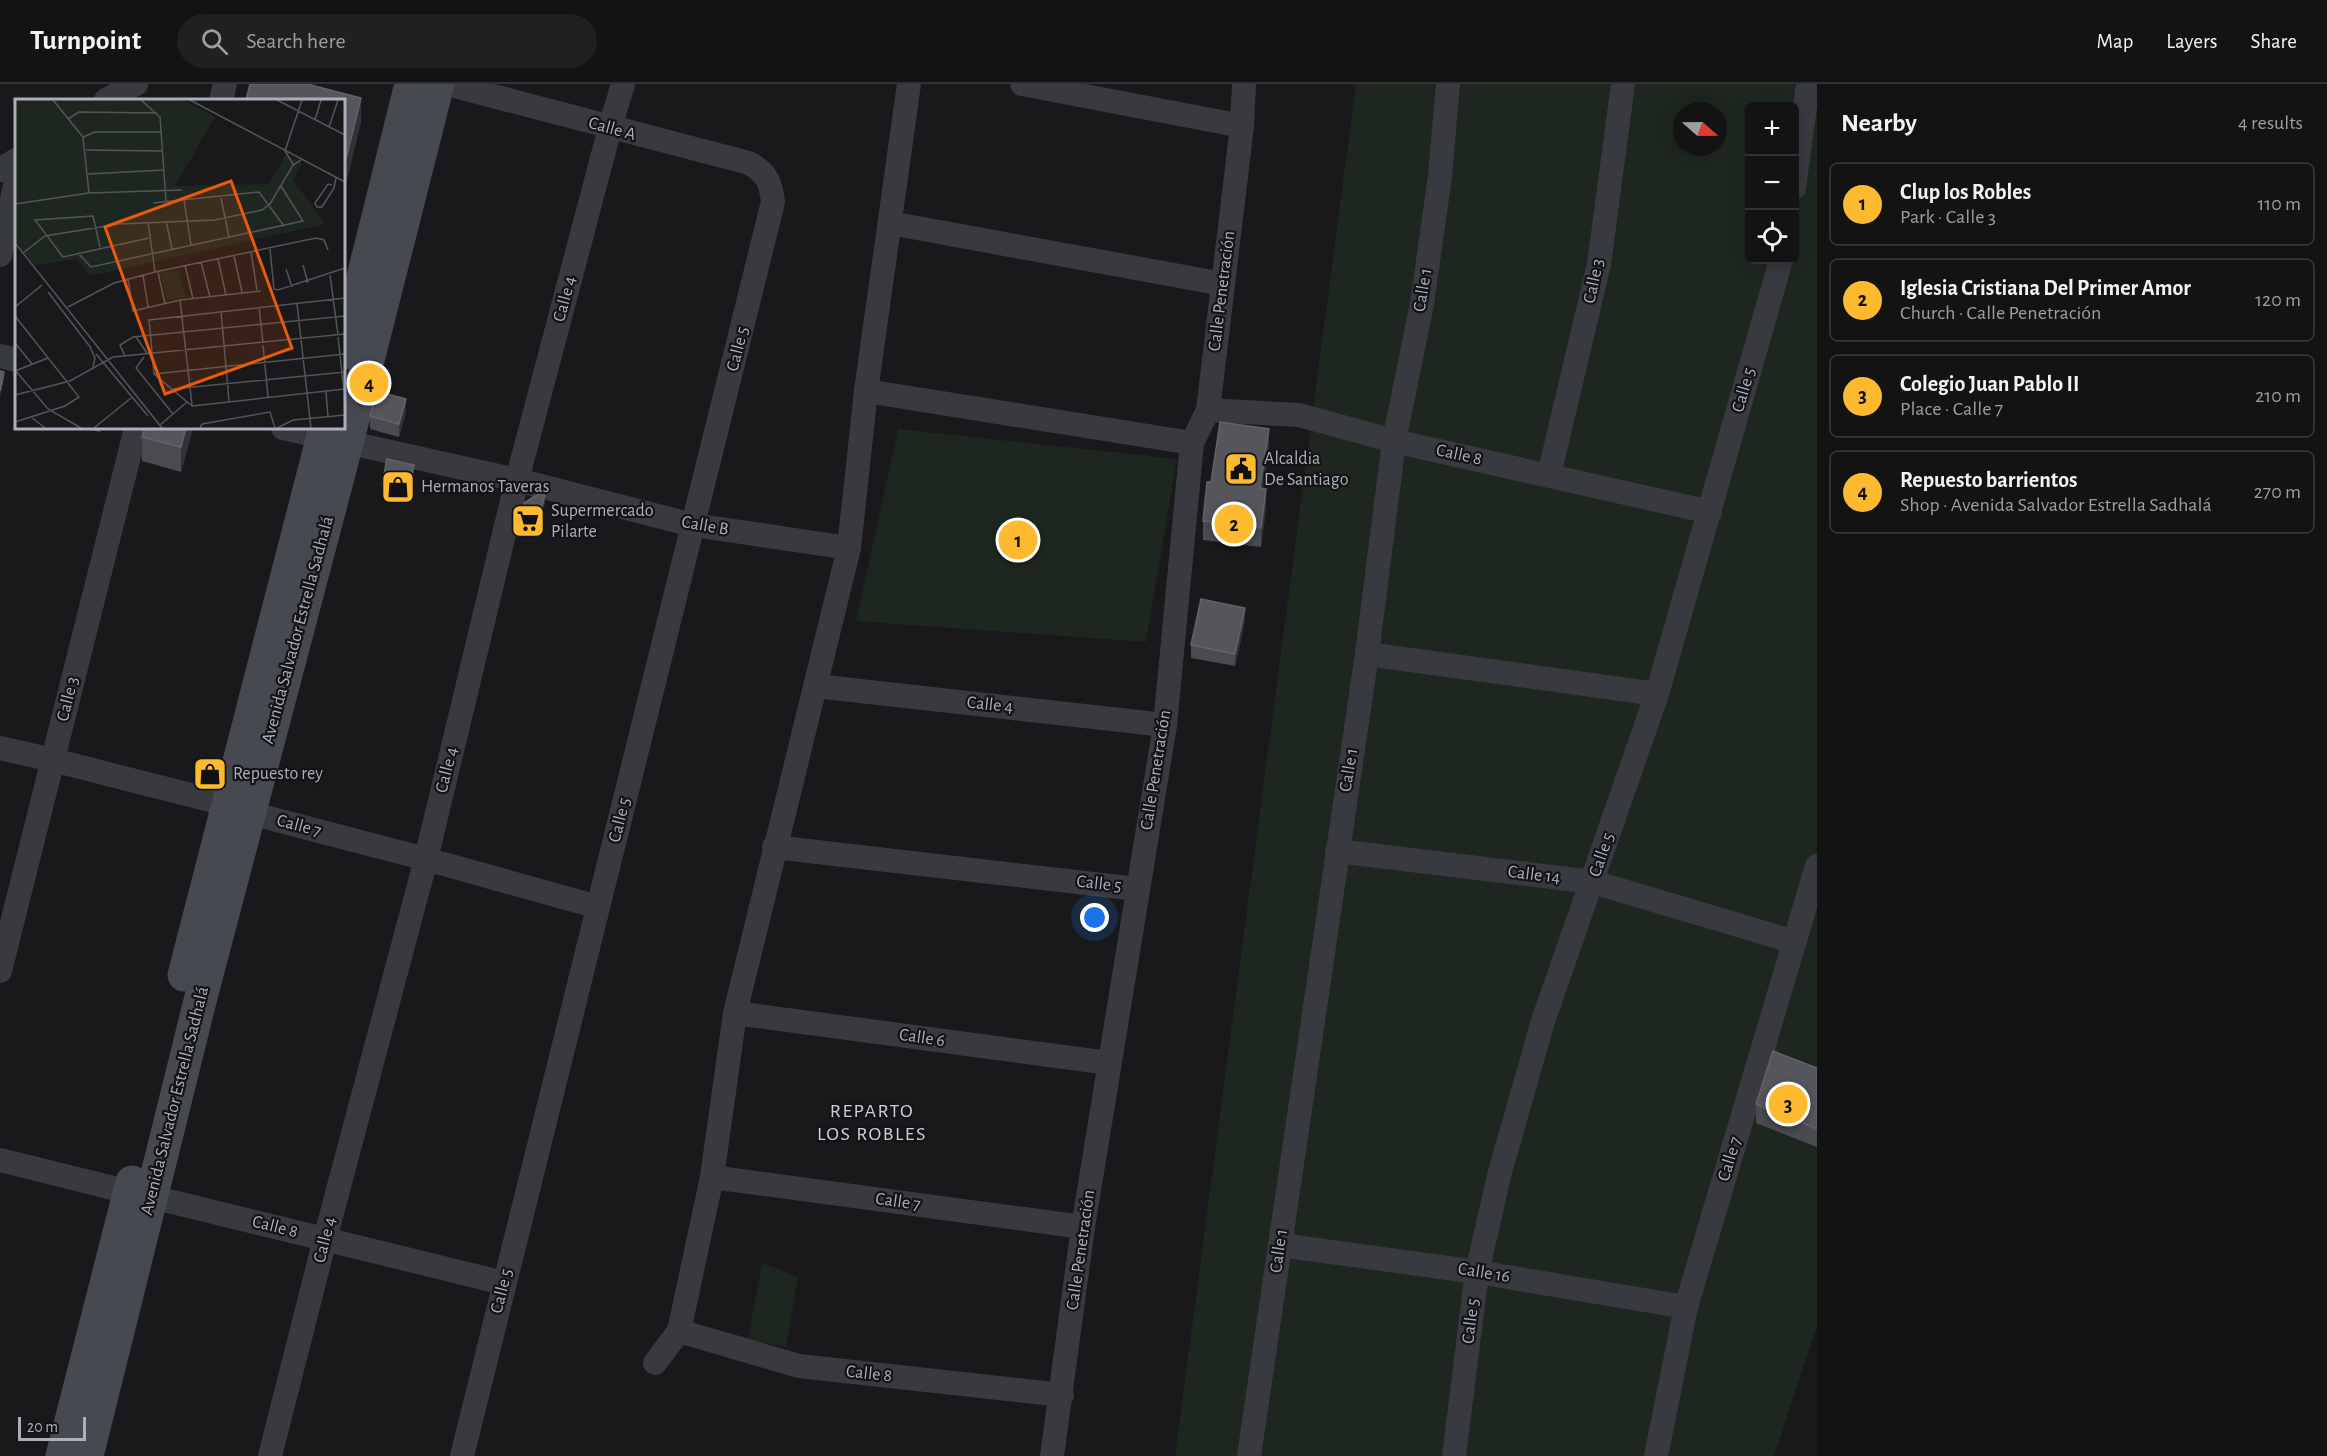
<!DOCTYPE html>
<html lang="en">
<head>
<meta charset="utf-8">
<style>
	:root { --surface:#131314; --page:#202022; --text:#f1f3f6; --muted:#9d9ea0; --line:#323234; --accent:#fdba2e }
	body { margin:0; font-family:"Alegreya Sans",sans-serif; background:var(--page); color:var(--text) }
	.controls { position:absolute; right:18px; top:18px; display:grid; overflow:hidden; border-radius:9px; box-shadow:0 3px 15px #0003 }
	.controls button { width:54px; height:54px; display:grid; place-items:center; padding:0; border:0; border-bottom:2px solid var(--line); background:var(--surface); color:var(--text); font:30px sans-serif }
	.compass { position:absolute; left:1673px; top:18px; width:54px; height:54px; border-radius:50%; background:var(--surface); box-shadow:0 3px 15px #0003; rotate:110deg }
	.scale { position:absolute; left:18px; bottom:15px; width:68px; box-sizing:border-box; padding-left:6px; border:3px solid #aaafbb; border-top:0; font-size:16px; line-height:21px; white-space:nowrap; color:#aaafbb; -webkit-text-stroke:4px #141316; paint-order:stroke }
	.you { position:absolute; left:1095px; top:834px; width:21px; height:21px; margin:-15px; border:4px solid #fff; border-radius:50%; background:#1a73e8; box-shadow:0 0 0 9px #1a73e833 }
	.badge { display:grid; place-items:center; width:39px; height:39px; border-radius:50%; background:var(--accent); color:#111; font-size:20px; font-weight:700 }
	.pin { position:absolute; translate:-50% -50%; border:3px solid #fff; box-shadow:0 2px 6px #0006 }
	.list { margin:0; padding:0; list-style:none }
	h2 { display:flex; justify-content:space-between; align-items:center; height:78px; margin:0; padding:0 24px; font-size:26px }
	h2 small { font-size:20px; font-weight:400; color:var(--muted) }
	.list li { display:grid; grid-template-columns:39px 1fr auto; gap:18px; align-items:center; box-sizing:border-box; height:84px; margin:0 12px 12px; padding:0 12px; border:2px solid var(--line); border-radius:9px }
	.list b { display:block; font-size:22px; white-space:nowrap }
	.list p { margin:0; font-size:20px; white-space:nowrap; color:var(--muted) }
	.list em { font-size:20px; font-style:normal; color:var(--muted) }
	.icon { flex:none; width:33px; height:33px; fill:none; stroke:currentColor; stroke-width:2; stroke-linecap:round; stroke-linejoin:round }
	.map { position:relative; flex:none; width:1817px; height:1372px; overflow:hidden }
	header { display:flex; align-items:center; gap:36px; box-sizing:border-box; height:84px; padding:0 30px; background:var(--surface); border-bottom:2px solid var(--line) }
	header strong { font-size:28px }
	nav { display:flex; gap:33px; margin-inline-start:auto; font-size:21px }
	.search { width:420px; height:54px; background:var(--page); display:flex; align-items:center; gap:15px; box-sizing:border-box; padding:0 21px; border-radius:33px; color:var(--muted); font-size:22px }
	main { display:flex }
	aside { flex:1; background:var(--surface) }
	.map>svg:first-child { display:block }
	.green { fill:#1e271f; fill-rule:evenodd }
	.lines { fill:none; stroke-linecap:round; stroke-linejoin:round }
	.street { stroke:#393a40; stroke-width:24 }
	.secondary { stroke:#474950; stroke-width:33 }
	.wall { fill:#4a4b50 }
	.shaded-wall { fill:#323236 }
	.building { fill:#55555c; stroke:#62636a; stroke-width:1.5 }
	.labels { text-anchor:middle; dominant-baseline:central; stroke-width:4.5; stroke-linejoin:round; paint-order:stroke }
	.street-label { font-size:18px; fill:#aaafbb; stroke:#141316 }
	.poi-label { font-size:18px; fill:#aaafbb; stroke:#141316; text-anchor:start }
	.neighbourhood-label { font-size:20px; letter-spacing:1.5px; fill:#cbced7; stroke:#141316 }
	.inset-road { fill:none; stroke:#53555b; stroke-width:1.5 }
	.view { fill:#e8590c; fill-opacity:0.15; stroke:#e8590c; stroke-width:3 }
	.inset-edge { fill:none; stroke:#aaafbb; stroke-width:3 }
</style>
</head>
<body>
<header>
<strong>Turnpoint</strong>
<div class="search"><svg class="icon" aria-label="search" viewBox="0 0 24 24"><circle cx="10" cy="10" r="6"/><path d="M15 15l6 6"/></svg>Search here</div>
<nav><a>Map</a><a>Layers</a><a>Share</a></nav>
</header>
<main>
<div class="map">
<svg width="1817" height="1372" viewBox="0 0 1817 1372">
	<rect width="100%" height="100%" fill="#19191b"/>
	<!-- green -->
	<g class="green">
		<path d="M 1356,0 L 1817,0 L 1817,1242 L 1774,1372 L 1175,1372 ZM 1750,22 L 1794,22 L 1794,176 L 1750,176 ZM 1682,27 L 1718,27 L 1718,63 L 1682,63 Z"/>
		<polygon points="898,345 1177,375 1146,558 856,537"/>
		<polygon points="762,1179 798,1193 786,1263 748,1256"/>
	</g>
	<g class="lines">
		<!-- street -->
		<g class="street">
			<path d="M 447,0 L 749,79 C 767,89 771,99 773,118 L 462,1372"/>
			<polyline points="1022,0 1242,42"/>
			<polyline points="106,16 136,0"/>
			<polyline points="221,16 225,0"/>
			<polyline points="0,86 16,76"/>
			<polyline points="1794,104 1808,0"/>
			<polyline points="890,139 1223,200"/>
			<polyline points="0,171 16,97"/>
			<polyline points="0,272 16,276"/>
			<polyline points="866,307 1192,359"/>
			<polyline points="1208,326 1299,331 1394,357 1710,428"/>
			<polyline points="283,344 517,396 693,441 849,464"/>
			<polyline points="1549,391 1599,180 1623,0"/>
			<polyline points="1367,570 1657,610"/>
			<polyline points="816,602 1165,641"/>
			<polyline points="0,664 53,676 226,720 250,729 426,775 598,823"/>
			<polyline points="774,763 1137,805"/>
			<polyline points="1337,767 1593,798 1795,858"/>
			<polyline points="0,887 136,344"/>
			<polyline points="735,929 1109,979"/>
			<polyline points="0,1076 129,1108"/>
			<polyline points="712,1093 1083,1143"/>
			<polyline points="152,1113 504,1199"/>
			<polyline points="1280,1161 1477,1188 1686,1223"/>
			<polyline points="679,1247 799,1282 1062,1311"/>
			<polyline points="655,1279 679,1247 712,1093 735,929 849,464 866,307 909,0"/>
			<polyline points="270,1372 325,1155 426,775 517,396 610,44 623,0"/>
			<polyline points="1052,1372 1083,1143 1165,641 1192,359 1208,326 1242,42 1244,0"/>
			<polyline points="1249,1372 1367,570 1394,357 1422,220 1440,92 1448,0"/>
			<polyline points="1454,1372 1477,1188 1500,1088 1543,937 1657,610 1781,176"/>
			<polyline points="1656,1372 1686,1223 1817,782"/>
		</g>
		<!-- secondary -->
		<g class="secondary">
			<polyline points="344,269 411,0"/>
			<polyline points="184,891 325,344"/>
			<polyline points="62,1372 132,1098"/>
			<polyline points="87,1372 201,913 347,359 438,0"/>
		</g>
	</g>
	<!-- wall -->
	<g class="wall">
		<polygon points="406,327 399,353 370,345 370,332"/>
		<polygon points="81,344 101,344 100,348"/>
		<polygon points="193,344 181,388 142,377 142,353"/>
		<polygon points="1269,364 1263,405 1266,424 1261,463 1203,456 1203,437 1211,398"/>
		<polygon points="414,394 408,419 382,412 382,400"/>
		<polygon points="545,418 536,450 520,446 520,439"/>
		<polygon points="1245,537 1235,582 1191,574 1191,561"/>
		<polygon points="1817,984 1817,1063 1756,1039 1756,1020"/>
	</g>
	<!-- shaded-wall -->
	<g class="shaded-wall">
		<polygon points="361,14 361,39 344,108 344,83"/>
		<polygon points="4,288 4,295 0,314 0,307"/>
		<polygon points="406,315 406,327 399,353 399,340"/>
		<polygon points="186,344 193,344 181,388 181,363"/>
		<polygon points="1269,345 1269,364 1260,423 1260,404"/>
		<polygon points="414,381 414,394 408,419 408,406"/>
		<polygon points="1266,405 1266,424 1261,463 1261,444"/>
		<polygon points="545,411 545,418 536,450 536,444"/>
		<polygon points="1245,524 1245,537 1235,582 1235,570"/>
	</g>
	<!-- building -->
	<g class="building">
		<polygon points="250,0 307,0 361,14 344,83 344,16 246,16"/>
		<polygon points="0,287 4,288 0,307"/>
		<polygon points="376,307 406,315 399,340 370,332"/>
		<polygon points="1220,338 1269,345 1260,404 1266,405 1261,444 1203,437 1207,398 1211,398"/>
		<polygon points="145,344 186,344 181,363 142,353"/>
		<polygon points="387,375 414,381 408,406 382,400"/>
		<polygon points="538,410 545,411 536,444 520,439 524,419"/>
		<polygon points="1201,515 1245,524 1235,570 1191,561"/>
		<polygon points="1773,967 1817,984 1817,1045 1756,1020"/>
	</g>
	<!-- icons -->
	<defs>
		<symbol id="civic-square" viewBox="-11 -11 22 22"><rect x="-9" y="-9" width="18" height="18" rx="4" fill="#fdba2e" stroke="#141316"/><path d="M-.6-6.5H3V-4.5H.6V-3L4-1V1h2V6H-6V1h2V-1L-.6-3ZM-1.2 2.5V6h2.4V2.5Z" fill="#111"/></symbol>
		<symbol id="shop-square" viewBox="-11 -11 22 22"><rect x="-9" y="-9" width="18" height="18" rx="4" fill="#fdba2e" stroke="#141316"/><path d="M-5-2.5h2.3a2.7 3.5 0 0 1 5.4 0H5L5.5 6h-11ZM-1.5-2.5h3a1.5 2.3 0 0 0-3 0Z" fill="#111"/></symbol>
		<symbol id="supermarket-square" viewBox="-11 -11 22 22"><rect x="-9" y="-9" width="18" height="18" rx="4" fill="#fdba2e" stroke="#141316"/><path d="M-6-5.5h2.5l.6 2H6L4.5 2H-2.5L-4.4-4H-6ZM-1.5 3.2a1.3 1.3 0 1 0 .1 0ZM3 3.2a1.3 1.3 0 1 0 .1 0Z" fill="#111"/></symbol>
	</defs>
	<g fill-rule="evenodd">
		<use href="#civic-square" x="1222" y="366" width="38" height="38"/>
		<use href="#shop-square" x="379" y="384" width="38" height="38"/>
		<use href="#supermarket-square" x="509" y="418" width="38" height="38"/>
		<use href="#shop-square" x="191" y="671" width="38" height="38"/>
	</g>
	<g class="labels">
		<!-- street labels -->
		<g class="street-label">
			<text transform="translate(612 45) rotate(15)">Calle A</text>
			<text transform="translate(1594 197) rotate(-78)">Calle 3</text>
			<text transform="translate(1423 206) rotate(-81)">Calle 1</text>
			<text transform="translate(1222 207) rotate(-83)">Calle Penetración</text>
			<text transform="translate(565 215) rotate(-75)">Calle 4</text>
			<text transform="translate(738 265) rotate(-76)">Calle 5</text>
			<text transform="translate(1744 306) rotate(-74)">Calle 5</text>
			<text transform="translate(1459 371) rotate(12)">Calle 8</text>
			<text transform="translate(705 442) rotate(10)">Calle B</text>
			<text transform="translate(298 546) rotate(-75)">Avenida Salvador Estrella Sadhalá</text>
			<text transform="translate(68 615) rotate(-76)">Calle 3</text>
			<text transform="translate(990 621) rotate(6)">Calle 4</text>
			<text transform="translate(447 686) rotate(-76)">Calle 4</text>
			<text transform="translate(1156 686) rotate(-81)">Calle Penetración</text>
			<text transform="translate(1349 686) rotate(-81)">Calle 1</text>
			<text transform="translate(620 736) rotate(-76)">Calle 5</text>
			<text transform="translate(299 742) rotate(15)">Calle 7</text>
			<text transform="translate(1602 771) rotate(-71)">Calle 5</text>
			<text transform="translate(1534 791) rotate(7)">Calle 14</text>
			<text transform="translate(1099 800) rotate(6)">Calle 5</text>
			<text transform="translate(922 954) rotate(8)">Calle 6</text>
			<text transform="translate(175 1017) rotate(-76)">Avenida Salvador Estrella Sadhalá</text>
			<text transform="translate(1730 1075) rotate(-73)">Calle 7</text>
			<text transform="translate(898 1118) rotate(8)">Calle 7</text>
			<text transform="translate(275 1143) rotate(14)">Calle 8</text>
			<text transform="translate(325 1156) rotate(-76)">Calle 4</text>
			<text transform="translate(1081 1166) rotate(-82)">Calle Penetración</text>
			<text transform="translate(1279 1167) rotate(-82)">Calle 1</text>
			<text transform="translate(1484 1189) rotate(9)">Calle 16</text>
			<text transform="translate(502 1207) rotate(-76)">Calle 5</text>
			<text transform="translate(1471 1237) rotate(-83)">Calle 5</text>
			<text transform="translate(869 1290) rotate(6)">Calle 8</text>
		</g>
		<!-- poi labels -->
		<g class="poi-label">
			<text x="1264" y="375">Alcaldia<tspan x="1264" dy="21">De Santiago</tspan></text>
			<text x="421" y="403">Hermanos Taveras</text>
			<text x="551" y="427">Supermercado<tspan x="551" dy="21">Pilarte</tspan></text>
			<text x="233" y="690">Repuesto rey</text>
		</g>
		<!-- neighbourhood labels -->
		<g class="neighbourhood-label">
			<text x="872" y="1027">REPARTO<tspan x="872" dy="23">LOS ROBLES</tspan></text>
		</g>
	</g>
	<!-- overview -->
	<g transform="translate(15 15)">
		<rect width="330" height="330" fill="#19191b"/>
		<path d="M 0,1 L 168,1 L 200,18 L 160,87 L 254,85 L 271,55 L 287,65 L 278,81 L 310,125 L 75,177 L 62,160 L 19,166 L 0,142 ZM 163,171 L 171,198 L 152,201 L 145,174 Z" fill="#1e271f"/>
		<path class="inset-road" d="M 38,1 L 68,38 L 74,94M 126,1 L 145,18 L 151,102M 175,1 L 330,83M 262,1 L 330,36M 53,20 L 64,13 L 142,14M 300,21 L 306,1M 314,28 L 323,1M 68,38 L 80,33 L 147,33M 71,51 L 147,52M 278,65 L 270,52 L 287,1M 73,75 L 148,71M 317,86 L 313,85 L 300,104 L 302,108 L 307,108 L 319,89 L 321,79M 206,99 L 214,138M 169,101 L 176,146M 138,104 L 244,93 L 269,127M 0,105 L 74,94 L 167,91M 151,122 L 157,150M 133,123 L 140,173M 0,144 L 147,329M 85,148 L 78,117 L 20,121 L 48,158 L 134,139M 255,150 L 259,190 L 263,191 L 330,169M 236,153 L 242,191M 8,154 L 30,137 L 104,125 L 200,121 L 247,111 L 255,105 L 278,66 L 286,61M 63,154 L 76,168 L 288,122 L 266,87M 219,157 L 227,193M 203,160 L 211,196M 186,163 L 195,198M 170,166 L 178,200M 288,166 L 293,184M 271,170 L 277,188M 143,173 L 150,205M 128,176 L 133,208M 315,176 L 323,236M 113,179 L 118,212 L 165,201 L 246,192M 33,193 L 76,249M 165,201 L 177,306M 282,205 L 296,329M 0,208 L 27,186M 53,208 L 99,184 L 140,173 L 301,139 L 309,141 L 313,151M 244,208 L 248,244M 206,212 L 214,302M 0,217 L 64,298 L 50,307 L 0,323M 121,238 L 132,254M 323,238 L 330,301M 0,244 L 17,265M 248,246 L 253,298M 75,248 L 80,259 L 78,268M 81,255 L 133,317M 110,257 L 105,246 L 118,238 L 330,217M 129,258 L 121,269 L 158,315M 0,271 L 33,310 L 66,329M 0,272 L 33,259M 139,275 L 330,255M 158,290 L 330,273M 311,293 L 313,318M 0,296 L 55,282 L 98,258 L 330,235M 177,307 L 139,275 L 134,221 L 330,199M 177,307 L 330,290M 15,317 L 30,329M 145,326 L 172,303M 79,329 L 116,299M 185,329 L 187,325 L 255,313 L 260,329M 262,329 L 278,321 L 330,316"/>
		<path class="view" d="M 216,82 L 277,249 L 150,295 L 90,128 Z"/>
		<rect width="330" height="330" class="inset-edge"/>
	</g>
</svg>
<div class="controls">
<button>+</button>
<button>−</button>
<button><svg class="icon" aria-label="locate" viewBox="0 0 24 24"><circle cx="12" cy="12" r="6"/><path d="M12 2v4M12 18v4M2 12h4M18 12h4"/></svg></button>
</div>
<svg class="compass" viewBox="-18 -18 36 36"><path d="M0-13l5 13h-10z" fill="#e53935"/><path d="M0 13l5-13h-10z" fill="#9d9ea0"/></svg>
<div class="scale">20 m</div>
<div class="you"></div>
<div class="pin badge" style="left:1018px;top:456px">1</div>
<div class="pin badge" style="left:1234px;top:440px">2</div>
<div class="pin badge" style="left:1788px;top:1020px">3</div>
<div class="pin badge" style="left:369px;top:299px">4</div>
</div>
<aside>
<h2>Nearby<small>4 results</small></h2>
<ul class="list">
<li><span class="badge">1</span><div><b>Clup los Robles</b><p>Park · Calle 3</p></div><em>110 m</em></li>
<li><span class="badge">2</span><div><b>Iglesia Cristiana Del Primer Amor</b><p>Church · Calle Penetración</p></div><em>120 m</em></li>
<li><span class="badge">3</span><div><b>Colegio Juan Pablo II</b><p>Place · Calle 7</p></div><em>210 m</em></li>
<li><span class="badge">4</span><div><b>Repuesto barrientos</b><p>Shop · Avenida Salvador Estrella Sadhalá</p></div><em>270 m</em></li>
</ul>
</aside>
</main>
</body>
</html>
